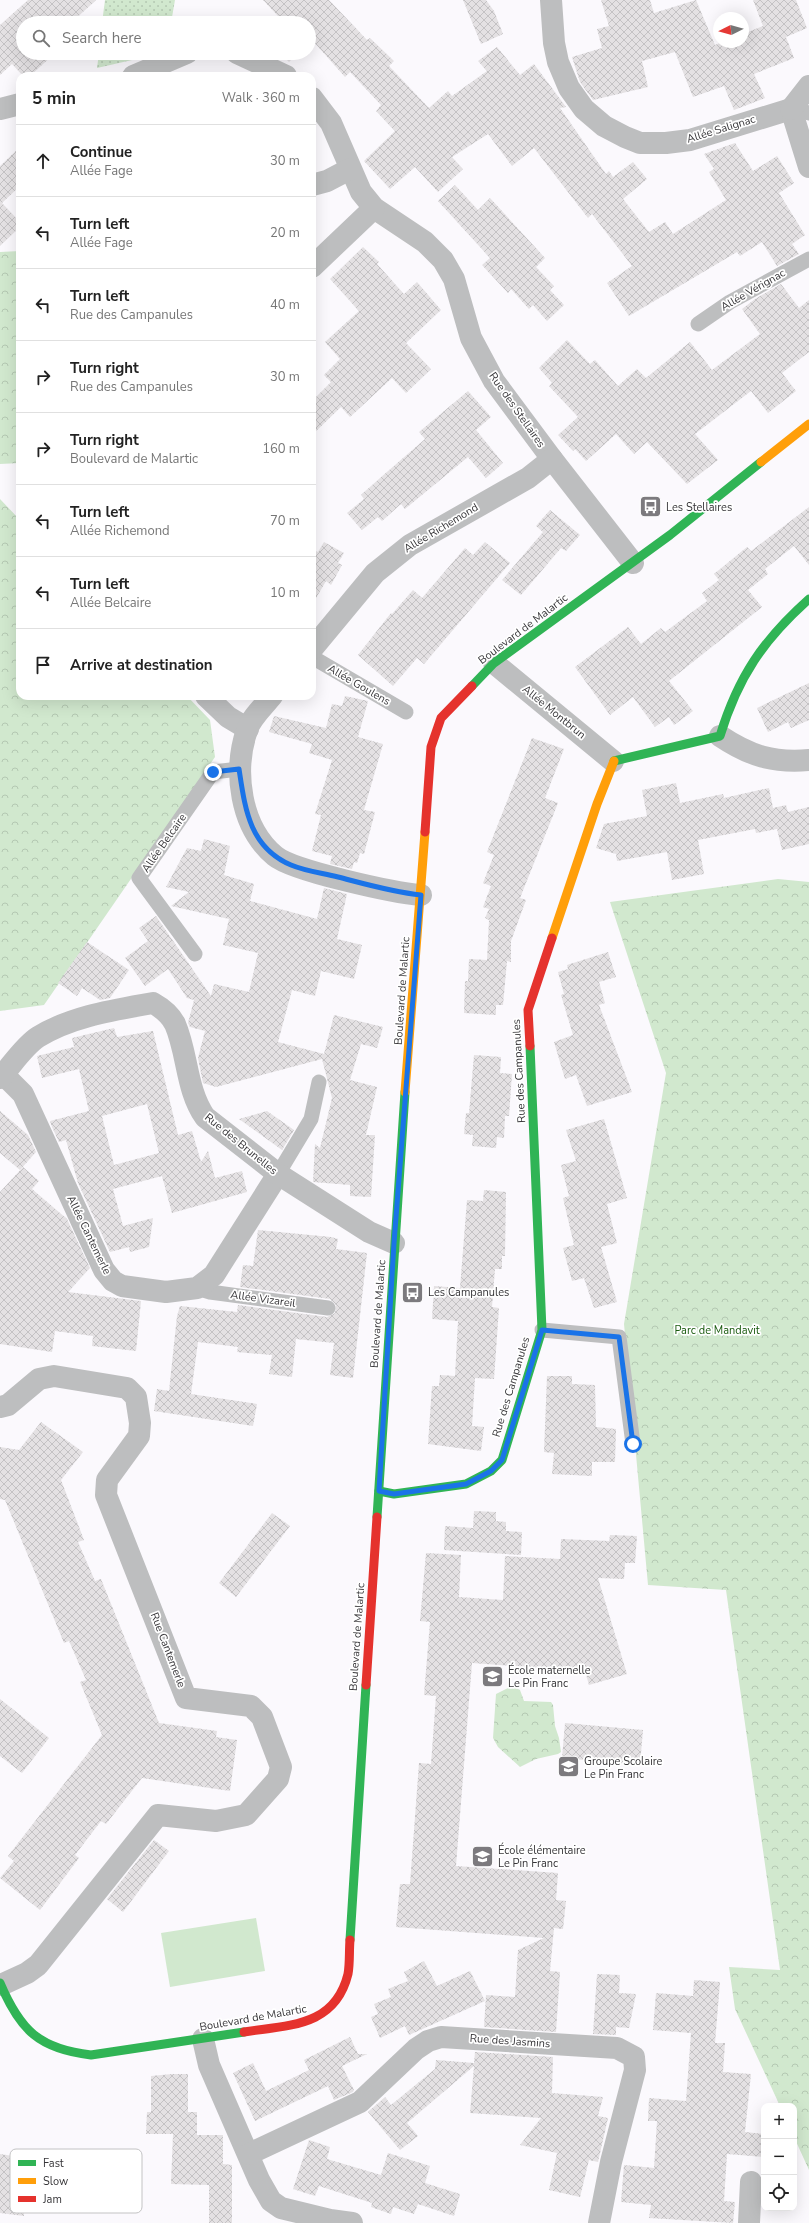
<!DOCTYPE html>
<html lang="en">
<head>
<meta charset="utf-8">
<style>
	:root { --surface:#fff; --page:#f6f6f6; --text:#222; --muted:#767676; --line:#e0e0e0 }
	body { margin:0; font-family:"Nunito Sans",sans-serif; background:var(--page); color:var(--text) }
	.controls { position:absolute; right:12px; bottom:12px; display:grid; overflow:hidden; border-radius:8px; box-shadow:0 4px 16px #0002 }
	.controls button { width:36px; height:36px; display:grid; place-items:center; padding:0; border:0; border-bottom:1px solid var(--line); background:var(--surface); color:var(--text); font:20px sans-serif }
	.compass { position:absolute; left:713px; top:12px; width:36px; height:36px; border-radius:50%; background:var(--surface); box-shadow:0 4px 16px #0002; rotate:264deg }
	.stop { position:absolute; width:12px; height:12px; margin:-9px; border:3px solid #1a73e8; border-radius:50%; background:#fff }
	.stop.end { background:#1a73e8; border-color:#fff; box-shadow:0 1px 4px #0008 }
	.list { margin:0; padding:0; list-style:none }
	h2 { display:flex; justify-content:space-between; align-items:center; height:52px; margin:0; padding:0 16px; font-size:17px }
	h2 small { font-size:13px; font-weight:400; color:var(--muted) }
	.list li { display:grid; grid-template-columns:26px 1fr auto; gap:12px; align-items:center; box-sizing:border-box; height:72px; padding:0 16px; border-top:1px solid var(--line) }
	.list b { display:block; font-size:15px; white-space:nowrap }
	.list p { margin:0; font-size:13px; white-space:nowrap; color:var(--muted) }
	.list em { font-size:13px; font-style:normal; color:var(--muted) }
	.icon { flex:none; width:22px; height:22px; fill:none; stroke:currentColor; stroke-width:2; stroke-linecap:round; stroke-linejoin:round }
	.map { position:relative; flex:none; width:809px; height:2223px; overflow:hidden }
	.search { position:absolute; background:var(--surface); box-shadow:0 4px 16px #0002; left:16px; top:16px; width:300px; height:44px; display:flex; align-items:center; gap:10px; box-sizing:border-box; padding:0 14px; border-radius:22px; color:var(--muted); font-size:15px }
	.panel { position:absolute; background:var(--surface); box-shadow:0 4px 16px #0002; left:16px; top:72px; width:300px; height:628px; border-radius:12px }
	.map>svg:first-child { display:block }
	.grass { fill:url(#grass-dots) }
	.park { fill:url(#park-crowns) }
	.pitch { fill:#d1e8ce }
	.building { fill:url(#building-cross-hatch); fill-rule:evenodd }
	.lines { fill:none; stroke-linecap:round; stroke-linejoin:round }
	.lane { stroke:#bdbebf; stroke-width:15 }
	.street { stroke:#bdbebf; stroke-width:22 }
	.fast { stroke:#30b455; stroke-width:9 }
	.slow { stroke:#ff9f0a; stroke-width:9 }
	.jam { stroke:#e5322d; stroke-width:9 }
	.route { stroke:#1a73e8; stroke-width:5 }
	.labels { text-anchor:middle; dominant-baseline:central; stroke-width:3.5; stroke-linejoin:round; paint-order:stroke }
	.street-label { font-size:11px; fill:#373639; stroke:#fff }
	.poi-label { font-size:11px; fill:#373639; stroke:#fff; text-anchor:start }
	.park-label { font-size:11px; fill:#1a5b0f; stroke:#fff }
	.key { fill:#fff; stroke:#c3c3c4; stroke-width:1 }
	.key-label { font-size:11px; fill:#373639 }
</style>
</head>
<body>
<div class="map">
<svg width="809" height="2223" viewBox="0 0 809 2223">
	<defs>
		<pattern id="grass-dots" width="8" height="8" patternUnits="userSpaceOnUse"><rect width="8" height="8" fill="#d1e8ce"/><path d="M2 2h.1M6 6h.1" fill="none" stroke="#b4c8b2" stroke-width="1.8" stroke-linecap="round"/></pattern>
		<pattern id="park-crowns" width="20" height="18" patternUnits="userSpaceOnUse"><rect width="20" height="18" fill="#d1e8ce"/><path d="M2 6a3 3 0 1 1 6 0M12 15a3 3 0 1 1 6 0" fill="none" stroke="#b4c8b2"/></pattern>
		<pattern id="building-cross-hatch" width="8" height="8" patternUnits="userSpaceOnUse"><rect width="8" height="8" fill="#e4e1e3"/><path d="M0 0l8 8M0 8l8-8" fill="none" stroke="#c4c2c4"/></pattern>
	</defs>
	<rect width="100%" height="100%" fill="#fbf9fd"/>
	<!-- grass -->
	<g class="grass">
		<polygon points="105,0 175,0 171,23 102,23"/>
		<polygon points="99,53 142,53 132,60 97,68"/>
	</g>
	<!-- park -->
	<g class="park">
		<polygon points="20,251 20,463 0,464 0,252"/>
		<polygon points="0,499 20,520 20,696 187,696 210,720 215,757 44,1005 0,1011"/>
		<polygon points="778,879 809,882 809,2170 794,2137 794,2106 780,2106 735,2009 729,1967 780,1970 726,1590 648,1585 624,1324 666,1073 610,902"/>
		<polygon points="512,1686 520,1690 524,1701 551,1702 553,1705 555,1726 559,1738 561,1752 558,1754 536,1759 520,1767 498,1747 493,1738 496,1694"/>
	</g>
	<!-- pitch -->
	<polygon class="pitch" points="256,1918 265,1971 170,1987 161,1933"/>
	<!-- building -->
	<g class="building">
		<polygon points="28,0 96,0 71,23 23,23 23,53 55,53 30,76 23,76 12,64 0,75 0,25"/>
		<polygon points="263,0 329,0 367,40 370,38 394,61 389,66 429,108 448,91 452,96 487,71 478,61 497,47 520,75 534,64 566,107 560,108 606,174 609,171 613,177 633,162 647,179 623,199 649,232 665,222 673,234 726,200 709,172 714,169 704,154 735,143 753,171 777,156 794,183 779,193 805,235 792,244 799,254 777,266 762,242 740,256 737,252 629,316 607,283 632,266 592,214 588,218 534,148 512,166 488,134 452,157 463,169 438,192 415,167 390,189 364,161 395,131 376,111 381,105 350,72 345,77 312,40 309,43 309,23 271,23 278,16"/>
		<polygon points="463,0 486,0 494,11 503,34 481,44"/>
		<polygon points="601,0 650,0 654,13 696,0 715,45 722,42 743,42 743,34 763,26 753,0 796,0 807,28 786,37 794,58 754,74 765,98 734,110 724,86 693,97 675,52 642,61 648,87 593,100 580,82 572,57 602,48 597,29 609,26"/>
		<polygon points="280,53 298,53 289,62"/>
		<polygon points="20,147 20,186 2,203 20,222 20,227 0,246 0,166"/>
		<polygon points="455,185 478,210 490,198 545,258 536,267 554,286 550,290 564,305 547,321 533,305 529,309 511,289 508,293 482,265 490,258 438,201"/>
		<polygon points="363,247 379,262 377,264 404,294 417,282 441,310 406,343 431,369 406,393 392,378 350,417 341,407 312,435 312,401 331,382 324,375 340,359 325,342 359,311 330,279"/>
		<polygon points="781,284 799,308 809,300 809,352 782,373 796,391 768,413 751,391 695,434 718,460 687,484 647,442 634,454 616,434 586,461 575,449 573,451 558,435 578,417 549,386 552,383 539,368 567,340 590,364 595,360 618,386 637,369 646,378 690,342 712,370 760,334 742,309 755,299"/>
		<polygon points="468,391 491,417 476,430 503,463 486,478 468,457 405,509 401,504 382,521 378,517 362,530 347,513 364,499 361,495 380,478 425,439 419,432"/>
		<polygon points="809,507 809,565 794,546 765,569 768,574 748,590 762,607 669,681 693,711 674,725 669,717 655,727 633,697 610,715 575,667 628,627 641,644 661,628 665,632 707,601 702,593 719,580 714,574 747,547 751,551"/>
		<polygon points="550,510 580,535 566,551 561,548 521,595 502,580 543,532 536,526"/>
		<polygon points="324,542 344,553 338,563 342,565 331,585 326,581 312,605 312,549 318,552"/>
		<polygon points="485,542 510,563 424,664 417,658 393,686 358,655 391,613 392,614 413,590 422,598 465,548 473,555"/>
		<polygon points="809,683 809,720 791,728 788,722 768,732 757,708"/>
		<polygon points="345,696 368,701 358,737 383,744 364,810 375,812 364,854 360,853 357,863 354,862 352,869 330,864 332,856 312,851 321,815 315,814 332,760 309,753 312,744 269,732 274,716 326,728 332,704 342,706"/>
		<polygon points="532,738 564,749 545,798 558,803 520,898 526,900 511,941 511,962 507,961 503,1005 496,1005 496,1015 464,1013 465,981 468,981 469,959 487,960 489,920 485,918 489,909 483,907 491,886 483,883 494,855 487,852"/>
		<polygon points="676,783 680,803 723,794 724,798 769,788 773,808 786,805 788,812 809,807 809,844 782,850 777,829 756,833 755,829 698,840 704,874 672,880 667,852 617,861 616,854 596,848 604,824 647,816 642,790"/>
		<polygon points="204,839 230,846 224,875 254,884 250,901 317,919 324,888 347,894 337,939 362,945 354,979 321,971 315,996 292,990 278,1042 324,1054 334,1015 383,1027 377,1048 361,1044 350,1080 377,1087 366,1135 375,1135 371,1197 350,1196 350,1185 313,1182 315,1144 320,1148 332,1098 322,1059 216,1087 203,1083 198,1058 205,1031 190,1027 188,1023 194,1000 187,998 168,969 145,986 125,958 148,941 139,928 156,916 211,996 214,984 249,992 258,953 223,945 229,919 171,906 189,892 166,887 187,848 201,851"/>
		<polygon points="87,942 129,970 110,998 100,1000 82,988 77,996 58,983"/>
		<polygon points="608,952 616,977 599,982 605,1003 599,1005 632,1092 587,1106 576,1075 565,1079 554,1042 573,1035 561,995 564,994 558,972 568,969 567,965"/>
		<path d="M 114,1028 L 117,1037 L 153,1031 L 178,1135 L 192,1131 L 201,1162 L 208,1151 L 215,1178 L 242,1171 L 247,1192 L 172,1213 L 162,1176 L 113,1189 L 123,1226 L 153,1218 L 149,1247 L 130,1252 L 129,1247 L 110,1252 L 78,1183 L 66,1140 L 59,1142 L 52,1127 L 50,1121 L 89,1111 L 79,1069 L 42,1078 L 37,1056 L 74,1047 L 72,1038 ZM 147,1104 L 159,1153 L 114,1165 L 102,1116 Z"/>
		<polygon points="474,1055 501,1057 500,1073 512,1074 509,1116 505,1116 504,1138 497,1137 496,1148 472,1146 473,1135 464,1134 466,1113 469,1113"/>
		<polygon points="0,1111 28,1135 36,1152 20,1170 0,1153"/>
		<polygon points="267,1111 294,1130 282,1150 239,1119"/>
		<polygon points="604,1119 627,1198 607,1204 617,1243 601,1247 617,1302 594,1308 584,1278 572,1281 563,1248 574,1245 563,1198 569,1196 561,1165 576,1161 566,1130"/>
		<polygon points="23,1167 39,1181 32,1189 67,1219 90,1268 68,1292 141,1301 136,1351 92,1346 93,1336 55,1331 52,1352 0,1344 0,1192"/>
		<polygon points="484,1190 506,1192 505,1256 502,1256 502,1269 495,1269 492,1307 499,1308 494,1379 475,1378 472,1426 484,1427 481,1451 428,1444 432,1386 439,1386 440,1375 455,1376 458,1321 432,1319 434,1286 460,1288 467,1200 483,1201"/>
		<polygon points="258,1230 331,1237 338,1239 336,1249 367,1253 353,1378 330,1375 334,1343 296,1339 292,1377 269,1374 272,1355 237,1352 238,1347 198,1342 191,1394 257,1404 253,1426 154,1411 157,1389 169,1391 177,1316 180,1306 237,1312 238,1305 327,1317 335,1313 336,1305 330,1299 240,1287 243,1265 253,1266"/>
		<polygon points="547,1376 572,1376 572,1384 595,1385 596,1427 616,1429 615,1462 592,1462 592,1476 552,1474 554,1453 544,1452"/>
		<polygon points="41,1422 83,1452 61,1480 84,1540 78,1542 95,1581 101,1579 159,1723 217,1731 216,1737 237,1740 230,1791 142,1778 106,1824 101,1821 75,1855 79,1858 40,1910 0,1878 14,1861 8,1856 102,1735 80,1682 86,1680 69,1641 64,1643 5,1500 0,1499 0,1447 19,1450"/>
		<polygon points="474,1511 496,1512 496,1521 506,1522 506,1531 522,1532 521,1555 444,1550 445,1526 473,1528"/>
		<polygon points="272,1513 290,1526 236,1597 219,1583"/>
		<polygon points="610,1535 637,1536 635,1563 625,1563 624,1579 598,1578 627,1674 589,1685 585,1671 472,1663 456,1866 558,1873 556,1900 566,1901 563,1929 554,1928 550,1971 560,1972 556,2032 484,2027 486,1995 515,1997 518,1950 544,1938 396,1927 400,1884 410,1884 419,1763 431,1764 436,1696 424,1695 430,1622 420,1621 426,1553 461,1555 459,1597 503,1600 505,1556 560,1559 561,1539 609,1541"/>
		<polygon points="0,1699 49,1738 22,1773 0,1756"/>
		<polygon points="565,1723 643,1730 640,1765 562,1758"/>
		<polygon points="154,1840 169,1851 123,1912 107,1899"/>
		<polygon points="424,1961 437,1986 470,1971 485,2001 409,2035 405,2026 380,2038 371,2017 378,2014 374,2004 391,1997 388,1989 408,1981 404,1972"/>
		<polygon points="597,1974 620,1975 619,1993 636,1994 629,2028 616,2027 616,2035 593,2034"/>
		<polygon points="694,1980 720,1982 715,2043 725,2043 723,2072 751,2074 745,2132 764,2134 764,2157 727,2154 724,2201 735,2202 733,2223 649,2218 651,2205 621,2202 624,2165 654,2168 657,2121 648,2121 649,2098 686,2101 691,2033 653,2030 656,1993 693,1996"/>
		<polygon points="350,2037 358,2054 367,2054 342,2066 354,2090 353,2092 334,2100 328,2086 255,2121 233,2073 253,2063 266,2091 309,2070 304,2060"/>
		<polygon points="475,2052 553,2057 552,2093 603,2097 598,2116 608,2118 598,2162 589,2160 580,2197 549,2190 557,2153 520,2145 541,2118 470,2113 474,2066 407,2123 418,2136 400,2150 368,2112 385,2097 391,2105 435,2069 436,2060 474,2063"/>
		<polygon points="172,2074 188,2074 188,2112 197,2112 197,2135 223,2135 223,2164 232,2165 232,2223 209,2223 209,2185 171,2184 173,2134 146,2134 147,2112 151,2112 151,2076"/>
		<polygon points="309,2140 330,2147 327,2159 381,2175 388,2153 430,2166 425,2183 460,2194 454,2216 418,2204 414,2214 393,2207 391,2214 371,2207 372,2203 319,2186 315,2196 293,2189"/>
		<polygon points="0,2154 52,2162 46,2213 24,2211 24,2216 0,2213"/>
	</g>
	<g class="lines">
		<!-- lane -->
		<g class="lane">
			<polyline points="791,109 809,113"/>
			<polyline points="698,324 730,302 809,259"/>
			<polyline points="312,657 406,712"/>
			<polyline points="195,954 139,878 213,772 239,769"/>
			<polyline points="278,1174 311,1119 319,1082"/>
			<polyline points="197,1288 210,1292 328,1308"/>
			<polyline points="542,1330 619,1337 633,1444"/>
		</g>
		<!-- street -->
		<g class="street">
			<polyline points="551,0 554,43 558,62 569,88 584,109 604,126 625,137 640,143 666,143 690,140 791,109"/>
			<polyline points="237,53 286,76"/>
			<polyline points="133,76 187,53"/>
			<polyline points="312,98 331,123 361,192 374,208 425,242 443,260 454,279 471,338 494,381 552,459 633,563"/>
			<polyline points="0,109 20,104"/>
			<polyline points="791,109 809,167"/>
			<polyline points="791,109 809,86"/>
			<polyline points="312,185 327,181 350,169"/>
			<polyline points="312,267 374,208"/>
			<polyline points="312,649 375,573 410,545 528,478 552,459"/>
			<polyline points="494,663 613,761"/>
			<polyline points="206,696 228,717 248,729"/>
			<path d="M 272,696 C 264,706 251,718 247,730 C 233,771 240,827 275,856 C 293,871 395,893 421,895"/>
			<path d="M 720,736 C 750,756 773,763 809,760"/>
			<polyline points="3,1074 23,1094 104,1270 113,1281 122,1286 166,1292 197,1288 214,1275 278,1174"/>
			<path d="M 0,1078 C 12,1065 24,1046 38,1037 C 72,1016 114,1010 153,1003 C 162,1008 170,1014 175,1024 C 188,1054 186,1090 205,1117 L 278,1174 L 369,1232 L 394,1243"/>
			<polyline points="0,1407 8,1405 39,1379 54,1376 127,1388 136,1397 140,1423 139,1436 107,1480 106,1495 186,1698 251,1706 262,1717 281,1767 278,1779 246,1815 216,1821 158,1815 38,1965 27,1973 1,1985"/>
			<polyline points="203,2039 209,2065 259,2180 271,2201 281,2208 330,2220 352,2223"/>
			<polyline points="249,2154 360,2102 416,2049 428,2041 441,2037 617,2048 634,2057 635,2070 611,2162 599,2223"/>
			<polyline points="749,2223 751,2182"/>
		</g>
		<!-- fast -->
		<g class="fast">
			<polyline points="472,686 494,663 670,535 761,462"/>
			<path d="M 614,761 L 720,736 C 738,677 763,640 809,599"/>
			<polyline points="379,1491 394,1494 466,1484 491,1471 502,1460 542,1330 530,1046"/>
			<polyline points="377,1517 405,1092"/>
			<polyline points="350,1940 366,1685"/>
			<path d="M 0,1983 C 20,2030 39,2049 91,2055 L 244,2032"/>
		</g>
		<!-- slow -->
		<g class="slow">
			<polyline points="761,462 809,424"/>
			<polyline points="552,938 597,804 614,761"/>
			<polyline points="405,1092 425,832"/>
		</g>
		<!-- jam -->
		<g class="jam">
			<polyline points="425,832 431,747 441,718 472,686"/>
			<polyline points="530,1046 528,1010 552,938"/>
			<polyline points="366,1685 377,1517"/>
			<path d="M 244,2032 C 289,2025 335,2027 348,1974 C 350,1963 349,1951 350,1940"/>
		</g>
	</g>
	<g class="lines">
		<!-- route -->
		<path class="route" d="M 213,772 L 239,769 C 245,808 249,847 291,865 C 305,871 322,873 338,877 C 365,884 392,892 421,895 L 394,1243 L 379,1491 L 394,1494 L 466,1484 L 491,1471 L 502,1460 L 542,1330 L 619,1337 L 633,1444"/>
	</g>
	<!-- icons -->
	<defs>
		<symbol id="bus-square" viewBox="-11 -11 22 22"><rect x="-9" y="-9" width="18" height="18" rx="4" fill="#7c7a7e" stroke="#fff"/><path d="M-5-6H5V4H4V6H2V4H-2V6H-4V4H-5ZM-3.5-4V0h7V-4ZM-3.5 1.2v1.5H-2V1.2ZM2 1.2v1.5H3.5V1.2Z" fill="#fff"/></symbol>
		<symbol id="school-square" viewBox="-11 -11 22 22"><rect x="-9" y="-9" width="18" height="18" rx="4" fill="#7c7a7e" stroke="#fff"/><path d="M0-5L7-2L0 1L-7-2ZM-4 1L0 2.5L4 1V4Q0 6-4 4Z" fill="#fff"/></symbol>
	</defs>
	<g fill-rule="evenodd">
		<use href="#bus-square" x="638" y="494" width="25" height="25"/>
		<use href="#bus-square" x="400" y="1280" width="25" height="25"/>
		<use href="#school-square" x="480" y="1664" width="25" height="25"/>
		<use href="#school-square" x="556" y="1754" width="25" height="25"/>
		<use href="#school-square" x="470" y="1844" width="25" height="25"/>
	</g>
	<g class="labels">
		<!-- street labels -->
		<g class="street-label">
			<text transform="translate(721 129) rotate(-17)">Allée Salignac</text>
			<text transform="translate(753 290) rotate(-30)">Allée Vérignac</text>
			<text transform="translate(517 410) rotate(55)">Rue des Stellaires</text>
			<text transform="translate(441 528) rotate(-31)">Allée Richemond</text>
			<text transform="translate(523 629) rotate(-37)">Boulevard de Malartic</text>
			<text transform="translate(359 685) rotate(30)">Allée Goulens</text>
			<text transform="translate(554 712) rotate(39)">Allée Montbrun</text>
			<text transform="translate(164 843) rotate(-55)">Allée Belcaire</text>
			<text transform="translate(402 991) rotate(-86)">Boulevard de Malartic</text>
			<text transform="translate(519 1071) rotate(-93)">Rue des Campanules</text>
			<text transform="translate(241 1144) rotate(39)">Rue des Brunelles</text>
			<text transform="translate(89 1235) rotate(64)">Allée Cantemerle</text>
			<text transform="translate(263 1299) rotate(8)">Allée Vizareil</text>
			<text transform="translate(378 1314) rotate(-86)">Boulevard de Malartic</text>
			<text transform="translate(511 1387) rotate(-73)">Rue des Campanules</text>
			<text transform="translate(357 1637) rotate(-86)">Boulevard de Malartic</text>
			<text transform="translate(168 1650) rotate(69)">Rue Cantemerle</text>
			<text transform="translate(253 2018) rotate(-10)">Boulevard de Malartic</text>
			<text transform="translate(510 2041) rotate(4)">Rue des Jasmins</text>
		</g>
		<!-- poi labels -->
		<g class="poi-label">
			<text x="666" y="507">Les Stellaires</text>
			<text x="428" y="1292">Les Campanules</text>
			<text x="508" y="1670">École maternelle<tspan x="508" dy="13">Le Pin Franc</tspan></text>
			<text x="584" y="1761">Groupe Scolaire<tspan x="584" dy="13">Le Pin Franc</tspan></text>
			<text x="498" y="1850">École élémentaire<tspan x="498" dy="13">Le Pin Franc</tspan></text>
		</g>
		<!-- park labels -->
		<g class="park-label">
			<text x="717" y="1330">Parc de Mandavit</text>
		</g>
	</g>
	<!-- legend -->
	<rect x="10" y="2149" width="132" height="64" rx="6" class="key"/>
	<rect x="18" y="2160" width="18" height="6" fill="#30b455"/>
	<rect x="18" y="2178" width="18" height="6" fill="#ff9f0a"/>
	<rect x="18" y="2196" width="18" height="6" fill="#e5322d"/>
	<g class="key-label">
		<text x="43" y="2167">Fast</text>
		<text x="43" y="2185">Slow</text>
		<text x="43" y="2203">Jam</text>
	</g>
</svg>
<div class="controls">
<button>+</button>
<button>−</button>
<button><svg class="icon" aria-label="locate" viewBox="0 0 24 24"><circle cx="12" cy="12" r="6"/><path d="M12 2v4M12 18v4M2 12h4M18 12h4"/></svg></button>
</div>
<svg class="compass" viewBox="-18 -18 36 36"><path d="M0-13l5 13h-10z" fill="#e53935"/><path d="M0 13l5-13h-10z" fill="#767676"/></svg>
<div class="stop" style="left:633px;top:1444px"></div>
<div class="stop end" style="left:213px;top:772px"></div>
<div class="search"><svg class="icon" aria-label="search" viewBox="0 0 24 24"><circle cx="10" cy="10" r="6"/><path d="M15 15l6 6"/></svg>Search here</div>
<section class="panel">
<h2>5 min<small>Walk · 360 m</small></h2>
<ul class="list">
<li><svg class="icon" aria-label="ahead" viewBox="0 0 24 24"><path d="M12 20V5M6 11l6-6 6 6"/></svg><div><b>Continue</b><p>Allée Fage</p></div><em>30 m</em></li>
<li><svg class="icon" aria-label="left" viewBox="0 0 24 24"><path d="M17 20v-9H6M10 6l-5 5 5 5"/></svg><div><b>Turn left</b><p>Allée Fage</p></div><em>20 m</em></li>
<li><svg class="icon" aria-label="left" viewBox="0 0 24 24"><path d="M17 20v-9H6M10 6l-5 5 5 5"/></svg><div><b>Turn left</b><p>Rue des Campanules</p></div><em>40 m</em></li>
<li><svg class="icon" aria-label="right" viewBox="0 0 24 24"><path d="M7 20v-9h11M14 6l5 5-5 5"/></svg><div><b>Turn right</b><p>Rue des Campanules</p></div><em>30 m</em></li>
<li><svg class="icon" aria-label="right" viewBox="0 0 24 24"><path d="M7 20v-9h11M14 6l5 5-5 5"/></svg><div><b>Turn right</b><p>Boulevard de Malartic</p></div><em>160 m</em></li>
<li><svg class="icon" aria-label="left" viewBox="0 0 24 24"><path d="M17 20v-9H6M10 6l-5 5 5 5"/></svg><div><b>Turn left</b><p>Allée Richemond</p></div><em>70 m</em></li>
<li><svg class="icon" aria-label="left" viewBox="0 0 24 24"><path d="M17 20v-9H6M10 6l-5 5 5 5"/></svg><div><b>Turn left</b><p>Allée Belcaire</p></div><em>10 m</em></li>
<li><svg class="icon" aria-label="arrive" viewBox="0 0 24 24"><path d="M6 21V4h12l-3 4 3 4H6"/></svg><div><b>Arrive at destination</b></div></li>
</ul>
</section>
</div>
</body>
</html>
